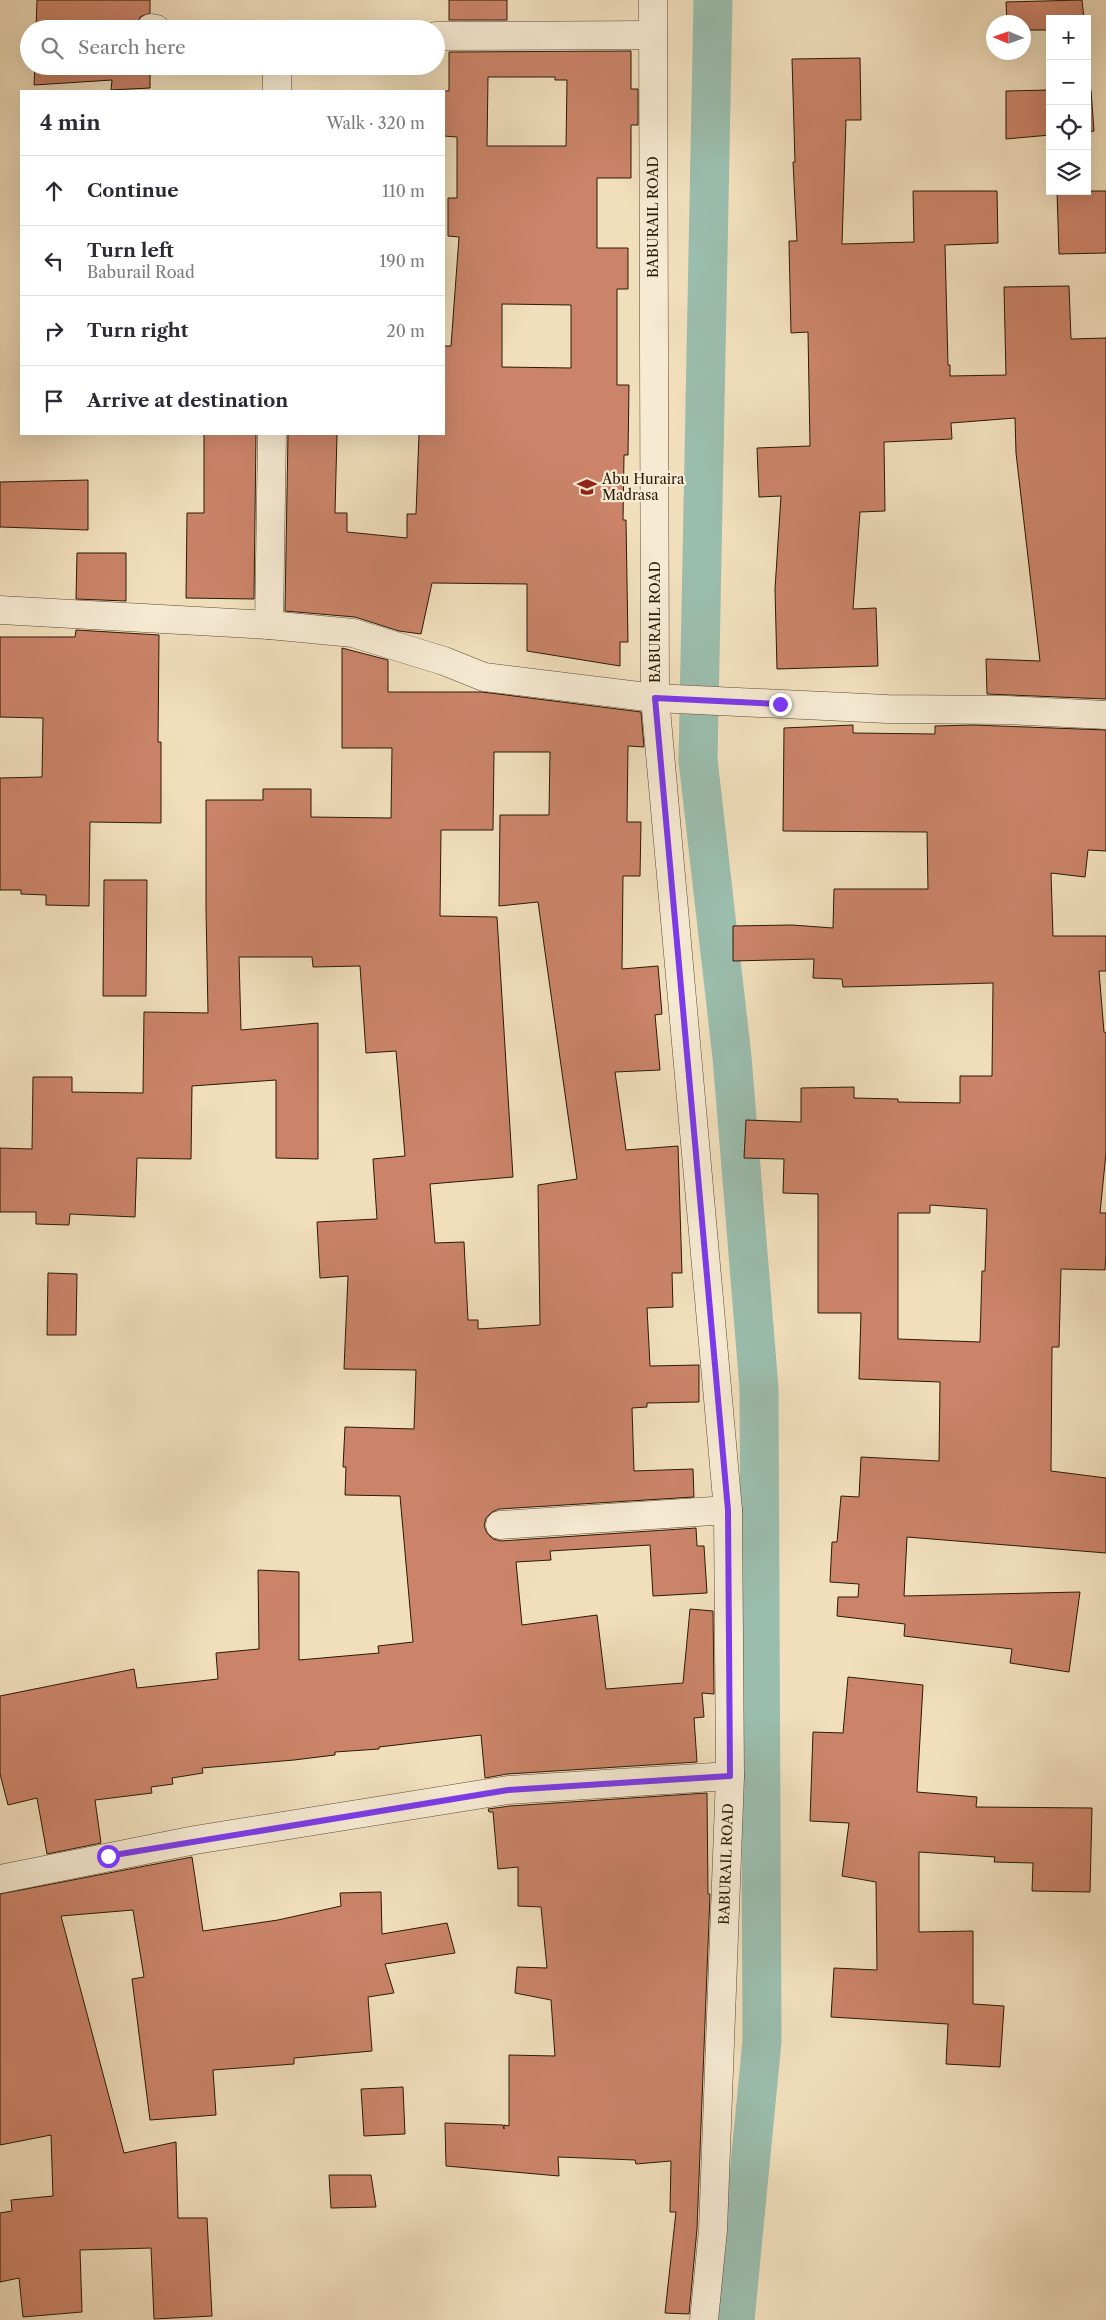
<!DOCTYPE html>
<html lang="en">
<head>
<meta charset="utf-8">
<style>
	:root { --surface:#fff; --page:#f2f2f3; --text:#2b2b33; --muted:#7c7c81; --line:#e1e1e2 }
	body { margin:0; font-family:"Libre Caslon Text",serif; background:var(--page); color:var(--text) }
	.controls { position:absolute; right:15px; top:15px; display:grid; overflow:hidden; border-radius:0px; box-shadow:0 5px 20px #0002 }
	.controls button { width:45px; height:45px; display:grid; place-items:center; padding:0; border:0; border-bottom:1px solid var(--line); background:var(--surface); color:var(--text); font:25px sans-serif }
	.compass { position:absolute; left:986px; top:15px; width:45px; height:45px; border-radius:50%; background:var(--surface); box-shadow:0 5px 20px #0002; rotate:272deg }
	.stop { position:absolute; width:15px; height:15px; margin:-11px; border:4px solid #7c3aed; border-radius:50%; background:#fff }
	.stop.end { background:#7c3aed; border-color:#fff; box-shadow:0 1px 5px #0008 }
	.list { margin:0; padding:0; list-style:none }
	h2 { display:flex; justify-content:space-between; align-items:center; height:65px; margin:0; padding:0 20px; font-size:21px }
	h2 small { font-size:16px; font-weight:400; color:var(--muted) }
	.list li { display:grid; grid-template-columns:32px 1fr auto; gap:15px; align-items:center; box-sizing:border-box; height:70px; padding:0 20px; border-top:1px solid var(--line) }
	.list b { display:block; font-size:19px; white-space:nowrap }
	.list p { margin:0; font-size:16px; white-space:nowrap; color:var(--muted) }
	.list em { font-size:16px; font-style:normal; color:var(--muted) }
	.icon { flex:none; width:28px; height:28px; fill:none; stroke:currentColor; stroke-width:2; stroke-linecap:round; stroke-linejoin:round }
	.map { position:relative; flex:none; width:1106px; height:2320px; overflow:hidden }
	.search { position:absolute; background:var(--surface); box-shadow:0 5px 20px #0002; left:20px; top:20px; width:425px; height:55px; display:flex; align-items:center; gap:12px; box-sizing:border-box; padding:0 18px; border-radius:28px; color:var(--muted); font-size:19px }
	.panel { position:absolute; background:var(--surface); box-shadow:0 5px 20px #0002; left:20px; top:90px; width:425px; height:345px; border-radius:0px }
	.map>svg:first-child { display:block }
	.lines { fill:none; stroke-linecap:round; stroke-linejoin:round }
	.canal { stroke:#9bbdad; stroke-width:39 }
	.building { fill:#cb8469; stroke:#291a06; fill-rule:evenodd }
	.minor-casing { stroke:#5b4b34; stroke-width:29 }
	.minor { stroke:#f6ead3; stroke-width:28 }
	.route { stroke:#7c3aed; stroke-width:6 }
	.labels { text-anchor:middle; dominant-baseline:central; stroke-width:4.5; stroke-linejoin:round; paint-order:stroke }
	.street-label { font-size:14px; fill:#291a06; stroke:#f6ead3 }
	.poi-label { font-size:14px; fill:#291a06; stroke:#f6ead3; text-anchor:start }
</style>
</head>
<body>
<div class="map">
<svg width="1106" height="2320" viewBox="0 0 1106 2320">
	<rect width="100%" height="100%" fill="#f1dfbc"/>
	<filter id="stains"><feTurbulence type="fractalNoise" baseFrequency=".004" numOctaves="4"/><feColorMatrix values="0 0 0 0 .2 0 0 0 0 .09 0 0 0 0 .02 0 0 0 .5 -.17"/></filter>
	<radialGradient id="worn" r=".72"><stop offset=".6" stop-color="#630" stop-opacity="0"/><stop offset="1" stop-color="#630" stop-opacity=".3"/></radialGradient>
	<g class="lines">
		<!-- canal -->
		<polyline class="canal" points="713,0 698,760 732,1057 759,1388 762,2041 735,2320"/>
	</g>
	<!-- building -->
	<g class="building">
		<polygon points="37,0 150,0 150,13 140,17 136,29 36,29"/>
		<rect x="449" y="0" width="58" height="20"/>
		<polygon points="1082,0 1084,19 1050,19 1050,30 1024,30 1024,22 1007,22 1006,2"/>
		<path d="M 631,51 L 631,89 L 638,89 L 638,125 L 631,125 L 631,178 L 597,178 L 597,248 L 628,248 L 628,289 L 617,289 L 617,385 L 629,385 L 628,455 L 624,455 L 623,520 L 626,520 L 628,642 L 620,642 L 620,666 L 527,651 L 527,584 L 432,583 L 421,634 L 399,631 L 355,617 L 285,611 L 288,434 L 337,434 L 335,513 L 347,513 L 347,532 L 407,538 L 407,514 L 416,514 L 419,434 L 444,434 L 444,346 L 451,346 L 459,237 L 448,236 L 448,198 L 457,198 L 457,137 L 444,136 L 444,91 L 449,91 L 449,52 ZM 488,77 L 555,77 L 555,80 L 567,80 L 566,146 L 487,146 ZM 502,304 L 571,305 L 571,368 L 502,367 Z"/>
		<polygon points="860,58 861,120 846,120 842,244 914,242 913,191 997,191 998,243 945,245 948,365 950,365 950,376 1006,375 1004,287 1069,286 1071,339 1106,338 1106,699 987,694 986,659 1040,661 1016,453 1015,418 951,423 952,439 884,442 885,511 860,512 853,609 876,608 878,666 777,669 775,589 781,496 759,497 757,448 810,446 808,332 791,333 789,241 797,241 793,162 795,162 792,59"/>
		<polygon points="35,66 150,66 150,88 111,90 112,80 34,85"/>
		<polygon points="1050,90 1050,135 1006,139 1006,91"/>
		<polygon points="1087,90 1091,90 1094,131 1087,132"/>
		<polygon points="1057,191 1106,191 1106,253 1059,254"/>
		<polygon points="204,434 256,434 254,599 186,598 187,513 204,513"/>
		<polygon points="88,480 88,530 0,527 0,482"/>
		<polygon points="77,553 126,553 126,601 76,599"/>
		<polygon points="76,630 159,635 158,742 161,742 161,823 90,822 89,906 46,905 46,895 21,894 21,890 0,890 0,778 42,777 43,718 0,717 0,637 75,637"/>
		<path d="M 342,648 L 388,660 L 388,692 L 482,692 L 641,712 L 644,747 L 628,746 L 627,822 L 641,822 L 640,876 L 623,876 L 622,969 L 658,966 L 662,1014 L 655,1015 L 660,1070 L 615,1072 L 626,1150 L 678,1146 L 682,1273 L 672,1273 L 673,1307 L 647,1308 L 650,1366 L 699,1365 L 699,1402 L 647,1403 L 647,1407 L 632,1408 L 634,1471 L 693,1469 L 694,1497 L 499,1509 L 492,1512 L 486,1518 L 484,1526 L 487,1533 L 493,1539 L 501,1541 L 696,1528 L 697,1546 L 704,1546 L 707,1593 L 653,1596 L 650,1545 L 550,1551 L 551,1560 L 516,1562 L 522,1625 L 597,1615 L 606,1689 L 683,1683 L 690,1609 L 713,1611 L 714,1694 L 702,1693 L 704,1717 L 694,1718 L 697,1762 L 507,1774 L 485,1778 L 481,1735 L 379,1747 L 379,1749 L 335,1752 L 335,1755 L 294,1760 L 202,1768 L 203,1773 L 172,1778 L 173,1784 L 151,1787 L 152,1793 L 95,1800 L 101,1843 L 47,1854 L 37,1798 L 8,1805 L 0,1774 L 0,1696 L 134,1669 L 137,1688 L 218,1679 L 216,1653 L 259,1649 L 258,1570 L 299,1572 L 299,1660 L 379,1653 L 378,1646 L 413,1642 L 400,1496 L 345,1495 L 346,1467 L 343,1467 L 345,1427 L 414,1429 L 416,1370 L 344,1369 L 348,1276 L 320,1278 L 317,1222 L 377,1219 L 373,1159 L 405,1156 L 396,1051 L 366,1053 L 360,966 L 313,967 L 312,957 L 239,957 L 241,1030 L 318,1023 L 318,1159 L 276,1158 L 276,1080 L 192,1086 L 191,1159 L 137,1158 L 135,1217 L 70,1214 L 69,1225 L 36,1224 L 36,1212 L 0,1212 L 0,1148 L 32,1149 L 33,1077 L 72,1077 L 72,1092 L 143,1093 L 144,1012 L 208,1013 L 206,909 L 206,800 L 263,800 L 263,789 L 311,789 L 311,817 L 391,818 L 392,748 L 342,748 ZM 494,752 L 550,752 L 549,815 L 500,815 L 499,906 L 538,902 L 577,1179 L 538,1185 L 540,1325 L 478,1329 L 478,1320 L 468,1320 L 464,1242 L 435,1243 L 430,1184 L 513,1177 L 497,917 L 440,916 L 441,830 L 493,830 Z"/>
		<path d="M 853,725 L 853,733 L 935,734 L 935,726 L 973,725 L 1106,730 L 1106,851 L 1088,850 L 1085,877 L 1051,873 L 1053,936 L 1106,936 L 1106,971 L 1099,971 L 1104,1032 L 1106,1033 L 1106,1153 L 1100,1213 L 1106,1213 L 1106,1253 L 1105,1270 L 1061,1269 L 1059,1347 L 1052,1347 L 1051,1471 L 1106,1478 L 1106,1553 L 907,1537 L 904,1596 L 1080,1592 L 1069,1672 L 1010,1663 L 1012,1649 L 904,1636 L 905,1624 L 837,1616 L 838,1597 L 858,1597 L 859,1584 L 830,1582 L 832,1542 L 837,1542 L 841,1496 L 859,1497 L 861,1457 L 939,1461 L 940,1382 L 859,1379 L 861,1313 L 818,1313 L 818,1194 L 783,1193 L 784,1159 L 744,1158 L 746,1120 L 801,1122 L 801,1088 L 854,1087 L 854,1098 L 898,1099 L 898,1102 L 960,1103 L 960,1076 L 992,1076 L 993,983 L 843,987 L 842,979 L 813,978 L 814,959 L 733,961 L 733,926 L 792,925 L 833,928 L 834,889 L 928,889 L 927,832 L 783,831 L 784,728 ZM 930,1205 L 987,1209 L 985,1271 L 982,1271 L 980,1342 L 898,1339 L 898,1213 L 930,1213 Z"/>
		<polygon points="104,880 147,880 146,996 103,996"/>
		<polygon points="48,1273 77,1274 76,1335 47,1335"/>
		<polygon points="848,1677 923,1685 917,1792 977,1797 976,1807 1092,1808 1090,1892 1032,1891 1033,1863 994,1862 995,1857 919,1852 919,1932 973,1931 973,2004 1004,2006 1000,2067 946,2064 948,2024 831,2017 834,1968 877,1970 876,1882 842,1876 849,1823 810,1821 813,1732 843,1733"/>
		<polygon points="707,1793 708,1894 710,1894 697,2229 689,2314 665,2313 676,2212 670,2212 671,2161 636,2164 635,2160 558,2157 559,2176 446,2166 445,2123 503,2125 504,2129 504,2125 509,2126 509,2055 555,2056 551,2000 515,1993 517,1967 547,1968 541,1907 518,1906 518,1867 498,1869 493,1812 489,1812 488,1809 510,1806"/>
		<polygon points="192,1857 203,1931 278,1920 341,1906 340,1893 381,1892 382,1934 447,1923 455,1953 385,1964 394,1993 368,1997 372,2051 294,2058 294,2064 213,2070 216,2115 150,2120 132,1979 144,1977 133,1910 61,1916 124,2153 176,2142 178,2218 207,2218 212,2316 154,2319 151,2248 80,2250 82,2312 23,2317 19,2278 0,2282 0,2213 12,2211 11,2200 53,2196 51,2135 0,2145 0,1894"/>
		<polygon points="403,2087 405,2134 364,2136 361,2089"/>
		<polygon points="329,2175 371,2175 376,2207 331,2208"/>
	</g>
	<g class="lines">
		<defs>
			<g id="minor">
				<polyline points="653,0 655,698 728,1510 730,1776 713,2230 704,2320"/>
				<polyline points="151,28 156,29"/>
				<polyline points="436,36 652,35"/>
				<polyline points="277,91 277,66"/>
				<polyline points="0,610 269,625 353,633 444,661 484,677 655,698 887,709 1006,710 1106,715"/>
				<polyline points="269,625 272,434"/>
				<polyline points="500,1525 728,1510"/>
				<polyline points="0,1879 195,1840 508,1790 730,1776"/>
			</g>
		</defs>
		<!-- minor casing -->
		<use href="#minor" class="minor-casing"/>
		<!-- minor -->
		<use href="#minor" class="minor"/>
	</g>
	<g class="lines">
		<!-- route -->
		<polyline class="route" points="108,1856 508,1790 730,1776 728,1510 655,698 780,704"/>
	</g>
	<!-- icons -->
	<defs>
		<symbol id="school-bare" viewBox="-9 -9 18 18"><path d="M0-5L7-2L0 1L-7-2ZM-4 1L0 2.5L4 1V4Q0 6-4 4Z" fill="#8f2418" stroke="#f6ead3" stroke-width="2.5" paint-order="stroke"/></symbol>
	</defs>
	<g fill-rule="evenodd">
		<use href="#school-bare" x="573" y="473" width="28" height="28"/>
	</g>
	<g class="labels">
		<!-- street labels -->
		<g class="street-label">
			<text transform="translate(653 217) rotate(-90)">BABURAIL ROAD</text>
			<text transform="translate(655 622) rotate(-90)">BABURAIL ROAD</text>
			<text transform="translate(726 1864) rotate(-88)">BABURAIL ROAD</text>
		</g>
		<!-- poi labels -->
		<g class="poi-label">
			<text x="602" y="479">Abu Huraira<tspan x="602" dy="16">Madrasa</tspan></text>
		</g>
	</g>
	<rect width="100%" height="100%" filter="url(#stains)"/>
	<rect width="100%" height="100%" fill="url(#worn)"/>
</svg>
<div class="controls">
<button>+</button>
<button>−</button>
<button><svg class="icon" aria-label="locate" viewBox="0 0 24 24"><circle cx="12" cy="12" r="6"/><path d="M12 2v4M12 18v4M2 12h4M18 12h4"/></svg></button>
<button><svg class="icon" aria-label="layers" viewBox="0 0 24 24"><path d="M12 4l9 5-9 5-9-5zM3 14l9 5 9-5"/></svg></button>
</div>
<svg class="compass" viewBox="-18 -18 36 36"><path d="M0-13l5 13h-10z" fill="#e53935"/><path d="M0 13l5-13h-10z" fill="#7c7c81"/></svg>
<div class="stop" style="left:108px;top:1856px"></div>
<div class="stop end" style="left:780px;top:704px"></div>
<div class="search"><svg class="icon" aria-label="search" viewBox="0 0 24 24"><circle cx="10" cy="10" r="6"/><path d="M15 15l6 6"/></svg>Search here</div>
<section class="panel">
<h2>4 min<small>Walk · 320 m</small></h2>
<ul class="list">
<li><svg class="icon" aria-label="ahead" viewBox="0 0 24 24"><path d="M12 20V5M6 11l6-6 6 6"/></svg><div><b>Continue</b></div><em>110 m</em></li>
<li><svg class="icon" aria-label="left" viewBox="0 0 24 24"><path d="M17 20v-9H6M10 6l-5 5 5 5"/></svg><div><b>Turn left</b><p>Baburail Road</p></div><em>190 m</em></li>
<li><svg class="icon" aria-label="right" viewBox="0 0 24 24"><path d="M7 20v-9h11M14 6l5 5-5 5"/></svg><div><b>Turn right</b></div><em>20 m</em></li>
<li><svg class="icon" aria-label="arrive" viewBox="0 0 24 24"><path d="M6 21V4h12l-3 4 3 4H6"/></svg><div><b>Arrive at destination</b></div></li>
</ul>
</section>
</div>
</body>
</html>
